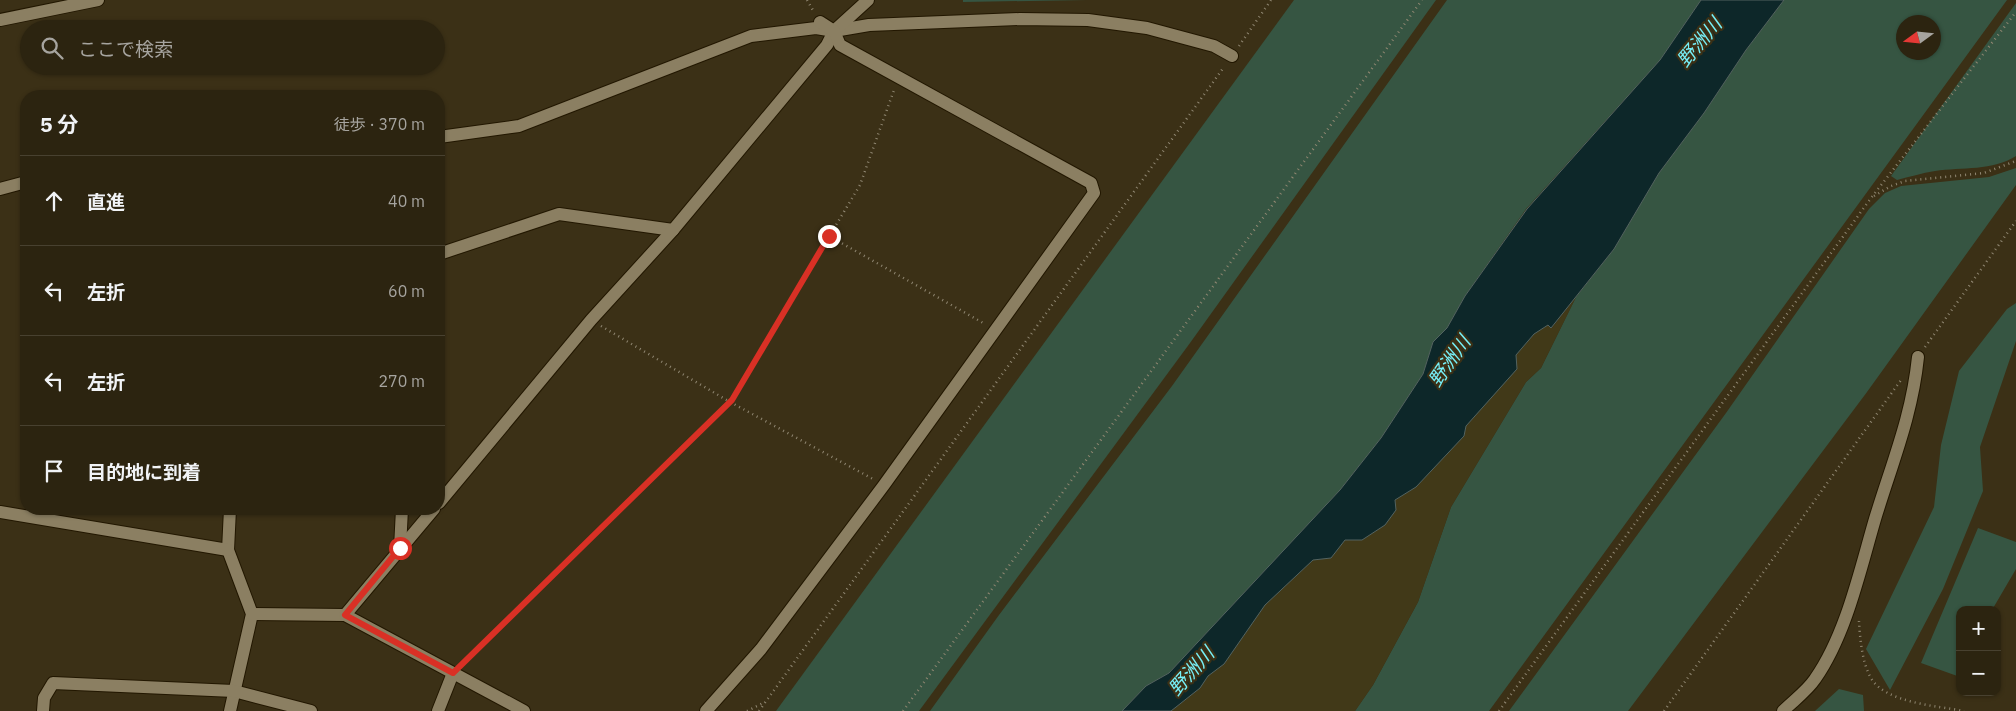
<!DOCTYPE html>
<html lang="ja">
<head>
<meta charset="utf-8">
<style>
	:root { --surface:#2c2410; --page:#38301e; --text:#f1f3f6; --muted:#a6a49f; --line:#484130 }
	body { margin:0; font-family:"IBM Plex Sans","Noto Sans JP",sans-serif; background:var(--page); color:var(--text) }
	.controls { position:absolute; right:15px; bottom:15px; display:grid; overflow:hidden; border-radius:10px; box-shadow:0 1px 4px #0004 }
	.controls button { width:45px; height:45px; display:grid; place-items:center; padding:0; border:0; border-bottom:1px solid var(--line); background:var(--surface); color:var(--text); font:25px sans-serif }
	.compass { position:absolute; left:1896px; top:15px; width:45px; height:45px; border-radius:50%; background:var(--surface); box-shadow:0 1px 4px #0004; rotate:255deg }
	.stop { position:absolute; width:15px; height:15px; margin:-11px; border:4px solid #d93025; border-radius:50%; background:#fff }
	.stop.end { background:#d93025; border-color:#fff; box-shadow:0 1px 5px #0008 }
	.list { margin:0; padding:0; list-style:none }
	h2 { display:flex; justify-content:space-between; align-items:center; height:65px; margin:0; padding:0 20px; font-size:21px }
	h2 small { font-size:16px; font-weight:400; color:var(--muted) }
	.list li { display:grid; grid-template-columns:32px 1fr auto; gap:15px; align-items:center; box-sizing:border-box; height:90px; padding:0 20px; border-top:1px solid var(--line) }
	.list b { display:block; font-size:19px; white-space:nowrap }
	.list em { font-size:16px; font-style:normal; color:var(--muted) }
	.icon { flex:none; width:28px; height:28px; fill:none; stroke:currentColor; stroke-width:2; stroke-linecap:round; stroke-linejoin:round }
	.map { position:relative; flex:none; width:2016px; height:711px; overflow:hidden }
	.search { position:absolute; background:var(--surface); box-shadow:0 1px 4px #0004; left:20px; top:20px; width:425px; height:55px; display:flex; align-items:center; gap:12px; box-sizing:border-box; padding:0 18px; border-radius:28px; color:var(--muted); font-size:19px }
	.panel { position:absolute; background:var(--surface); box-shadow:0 1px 4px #0004; left:20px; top:90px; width:425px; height:425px; border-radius:20px }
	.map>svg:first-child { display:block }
	.green { fill:#365542; fill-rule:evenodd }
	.sand { fill:#413918 }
	.water { fill:#0d2729; stroke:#536360 }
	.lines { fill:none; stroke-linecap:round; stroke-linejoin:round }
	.minor-casing { stroke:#221700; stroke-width:14 }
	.path { stroke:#908772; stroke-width:2.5; stroke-dasharray:1 4; stroke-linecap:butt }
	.minor { stroke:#8b7f62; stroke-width:12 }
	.route { stroke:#d93025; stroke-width:6 }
	.labels { text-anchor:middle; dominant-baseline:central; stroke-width:4.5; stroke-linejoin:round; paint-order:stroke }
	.water-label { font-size:19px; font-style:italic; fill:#76f0f8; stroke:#3b3016 }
</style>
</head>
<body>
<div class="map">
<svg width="2016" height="711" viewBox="0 0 2016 711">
	<rect width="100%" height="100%" fill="#3b3016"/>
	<!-- green -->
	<g class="green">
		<polygon points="963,0 1087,0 963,2"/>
		<polygon points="1294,0 1436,0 1190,343 919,711 776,711"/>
		<polygon points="1447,0 1701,0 1660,60 1526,209 1465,296 1447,328 1433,342 1423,374 1381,438 1340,490 1169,673 1146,686 1122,711 930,711 999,615 1172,386"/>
		<path d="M 1784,0 L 2007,0 L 1489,711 L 1355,711 L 1373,685 L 1418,602 L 1451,507 L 1526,382 L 1541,368 L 1576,297 L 1614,249 L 1659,173 L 1704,113 L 1746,50 ZM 1904,22 L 1934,22 L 1934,52 L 1904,52 Z"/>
		<path d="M 2016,3 L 2016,156 C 1993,171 1962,167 1935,171 C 1922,173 1909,177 1897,180 L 1891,176 Z"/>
		<polygon points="2016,168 2016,185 1867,392 1628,711 1509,711 1726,413 1869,209 1885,193 1901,186 1989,177"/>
		<polygon points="2016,303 2016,341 1980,447 1983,491 1943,589 1890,690 1866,649 1934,507 1941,445 1959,371 2007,309"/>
		<polygon points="1978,528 2016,542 2016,569 1992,610 1960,610 1960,677 1921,663"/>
		<polygon points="1839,689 1863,695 1864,711 1815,711"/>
	</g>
	<!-- sand -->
	<polygon class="sand" points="1576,297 1541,368 1526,382 1451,507 1418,602 1373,685 1355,711 1171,711 1200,688 1208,676 1224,664 1265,605 1313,560 1331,558 1345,540 1362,540 1395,500 1416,487 1464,436 1466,426 1516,369 1516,355 1534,334 1548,325 1552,328"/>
	<!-- water -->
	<polygon class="water" points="1701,0 1784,0 1746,50 1704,113 1659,173 1614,249 1551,328 1548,325 1534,334 1516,355 1517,369 1466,426 1464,436 1416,487 1395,500 1396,510 1385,525 1362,540 1345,540 1331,558 1313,560 1265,605 1224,664 1208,676 1200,688 1171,711 1122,711 1146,686 1169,673 1340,490 1381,438 1423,374 1433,342 1447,328 1465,296 1527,209 1660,60"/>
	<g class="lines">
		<defs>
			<g id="minor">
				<polyline points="0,20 98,0"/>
				<polyline points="439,137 519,126 751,36 816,28 834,31 869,25 1020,19 1088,20 1147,28 1214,46 1232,56"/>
				<polyline points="0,189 26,182"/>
				<polyline points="439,254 559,214 673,230"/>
				<polyline points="439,503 591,320 673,230 827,45 834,31 868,0"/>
				<polyline points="230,509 228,550 252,614 230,711"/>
				<polyline points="0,512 228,550"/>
				<polyline points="400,548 402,509"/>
				<polyline points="252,614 345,615 524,711"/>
				<polyline points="345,615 434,509"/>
				<polyline points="43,711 44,698 53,683 234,691 311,711"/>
				<polyline points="438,711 453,673"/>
				<polyline points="706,711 761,649 884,485 1094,193 1091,183 840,45 834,31 820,22"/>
				<path d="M 1783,711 C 1793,701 1807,691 1815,679 C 1846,635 1860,570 1875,519 C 1892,463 1912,416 1918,357"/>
			</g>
		</defs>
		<!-- minor casing -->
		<use href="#minor" class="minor-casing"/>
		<!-- path -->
		<g class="path">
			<polyline points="807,0 814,12"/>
			<polyline points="1239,46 1271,0"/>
			<polyline points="1874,196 1891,186 1905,181 1984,173 2016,161"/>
			<polyline points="829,236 985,324"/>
			<polyline points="601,326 730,402 873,479"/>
			<polyline points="1925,347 2016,221"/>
			<path d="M 1859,621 C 1860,638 1862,663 1871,678 C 1885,703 1938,706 1964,711"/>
			<polyline points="463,663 732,399 860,185 894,90"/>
			<polyline points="747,711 765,702"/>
			<polyline points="759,711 1224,67"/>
			<polyline points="903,711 1422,0"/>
			<polyline points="1499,711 1871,198 2016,12"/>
			<polyline points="1664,711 1901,380"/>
		</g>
		<!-- minor -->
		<use href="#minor" class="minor"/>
	</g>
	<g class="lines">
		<!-- route -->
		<polyline class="route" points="400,548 345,615 453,673 732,400 829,236"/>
	</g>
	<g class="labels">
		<!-- water labels -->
		<g class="water-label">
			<text transform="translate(1699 42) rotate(-50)">野洲川</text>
			<text transform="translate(1449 361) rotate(-55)">野洲川</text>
			<text transform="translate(1191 671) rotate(-48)">野洲川</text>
		</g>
	</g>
</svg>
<div class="controls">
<button>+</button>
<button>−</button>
</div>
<svg class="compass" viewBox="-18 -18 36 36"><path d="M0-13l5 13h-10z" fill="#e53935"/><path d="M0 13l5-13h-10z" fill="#a6a49f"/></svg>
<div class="stop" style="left:400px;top:548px"></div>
<div class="stop end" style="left:829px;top:236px"></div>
<div class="search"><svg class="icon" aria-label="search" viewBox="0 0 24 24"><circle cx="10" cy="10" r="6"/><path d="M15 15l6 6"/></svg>ここで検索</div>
<section class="panel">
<h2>5 分<small>徒歩 · 370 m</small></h2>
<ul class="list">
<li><svg class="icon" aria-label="ahead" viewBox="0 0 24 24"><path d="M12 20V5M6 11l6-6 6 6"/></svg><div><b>直進</b></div><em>40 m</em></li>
<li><svg class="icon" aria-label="left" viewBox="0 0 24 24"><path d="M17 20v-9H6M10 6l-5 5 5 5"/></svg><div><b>左折</b></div><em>60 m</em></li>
<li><svg class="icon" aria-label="left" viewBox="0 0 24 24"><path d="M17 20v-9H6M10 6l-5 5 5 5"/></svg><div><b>左折</b></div><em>270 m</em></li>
<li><svg class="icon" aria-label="arrive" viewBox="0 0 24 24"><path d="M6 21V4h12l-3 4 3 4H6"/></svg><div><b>目的地に到着</b></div></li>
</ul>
</section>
</div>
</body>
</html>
